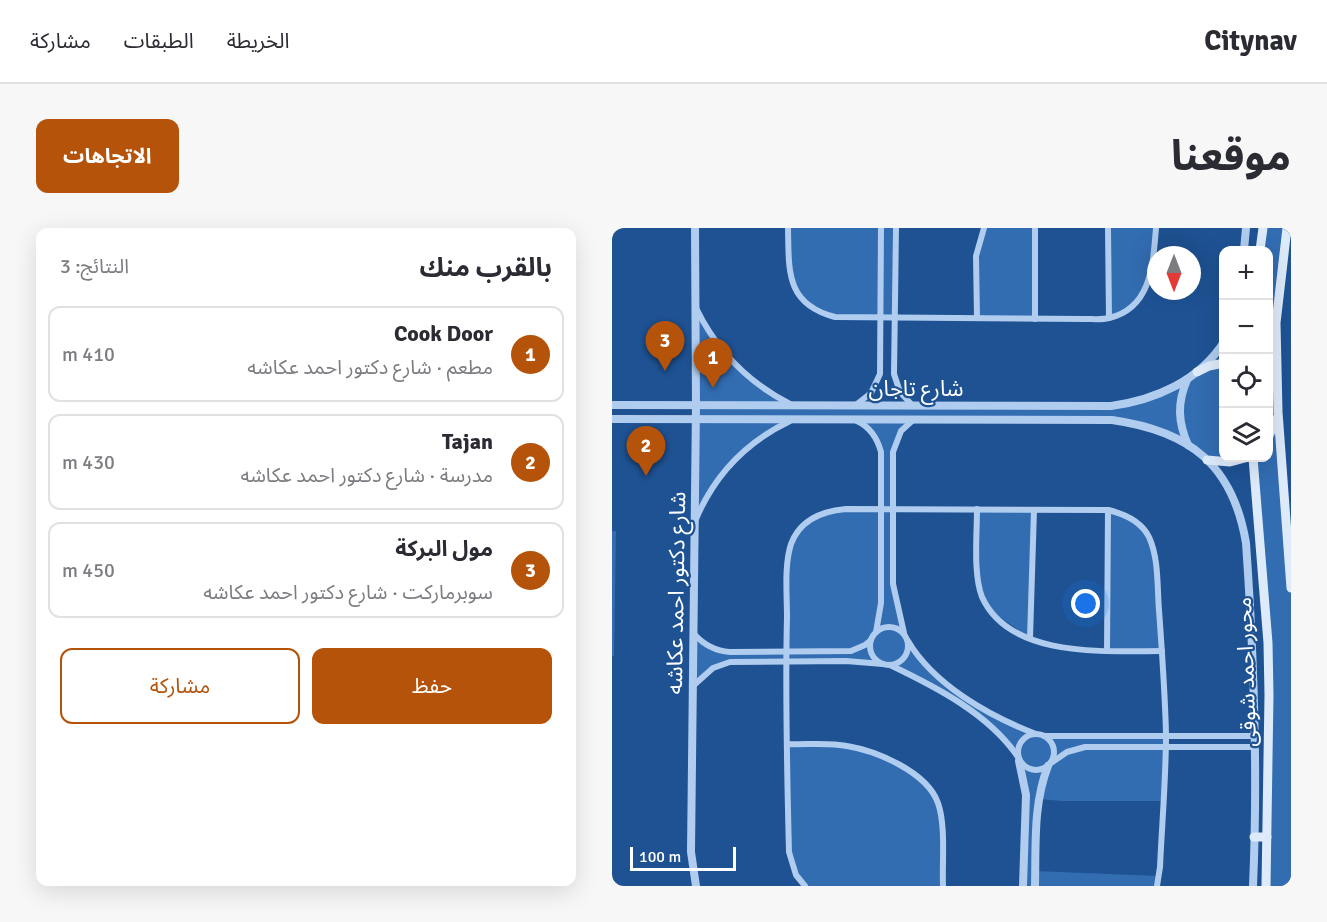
<!DOCTYPE html>
<html lang="ar">
<head>
<meta charset="utf-8">
<style>
	:root { --surface:#fff; --page:#f7f7f7; --text:#2b2b33; --muted:#7c7c81; --line:#e1e1e2; --accent:#b45309 }
	body { margin:0; font-family:Signika,"Noto Sans Arabic",sans-serif; background:var(--page); color:var(--text); direction:rtl }
	.controls { position:absolute; right:18px; top:18px; display:grid; overflow:hidden; border-radius:12px; box-shadow:0 6px 24px #0002 }
	.controls button { width:54px; height:54px; display:grid; place-items:center; padding:0; border:0; border-bottom:2px solid var(--line); background:var(--surface); color:var(--text); font:30px sans-serif }
	.compass { position:absolute; left:535px; top:18px; width:54px; height:54px; border-radius:50%; background:var(--surface); box-shadow:0 6px 24px #0002; rotate:180deg }
	.scale { position:absolute; left:18px; bottom:15px; width:106px; box-sizing:border-box; padding-left:6px; border:3px solid #fff; border-top:0; font-size:16px; line-height:21px; white-space:nowrap; color:#fff; -webkit-text-stroke:4px #1e5293; paint-order:stroke }
	.you { position:absolute; left:474px; top:376px; width:21px; height:21px; margin:-15px; border:4px solid #fff; border-radius:50%; background:#1a73e8; box-shadow:0 0 0 9px #1a73e833 }
	.badge { display:grid; place-items:center; width:39px; height:39px; border-radius:50%; background:var(--accent); color:#fff; font-size:20px; font-weight:700 }
	.pin { position:absolute; translate:-50% -50px; filter:drop-shadow(0 2px 3px #0008) }
	.pin::after { content:''; position:absolute; top:32px; width:21px; height:18px; background:inherit; clip-path:polygon(0 0,100% 0,50% 100%) }
	.list { margin:0; padding:0; list-style:none }
	h2 { display:flex; justify-content:space-between; align-items:center; height:78px; margin:0; padding:0 24px; font-size:26px }
	h2 small { font-size:20px; font-weight:400; color:var(--muted) }
	.list li { display:grid; grid-template-columns:39px 1fr auto; gap:18px; align-items:center; box-sizing:border-box; height:96px; margin:0 12px 12px; padding:0 12px; border:2px solid var(--line); border-radius:12px }
	.list b { display:block; font-size:22px; white-space:nowrap }
	.list p { margin:0; font-size:20px; white-space:nowrap; color:var(--muted) }
	.list em { font-size:20px; font-style:normal; color:var(--muted) }
	.actions { display:flex; gap:12px; padding:18px 24px }
	.actions a { flex:1; padding:14px 0; border:2px solid var(--accent); border-radius:12px; text-align:center; font-size:21px; color:var(--accent) }
	.actions .main { background:var(--accent); color:#fff }
	.icon { flex:none; width:33px; height:33px; fill:none; stroke:currentColor; stroke-width:2; stroke-linecap:round; stroke-linejoin:round }
	.map { position:relative; flex:none; width:679px; height:658px; overflow:hidden; direction:ltr; border-radius:12px }
	header { display:flex; align-items:center; gap:36px; box-sizing:border-box; height:84px; padding:0 30px; background:var(--surface); border-bottom:2px solid var(--line) }
	header strong { font-size:28px }
	nav { display:flex; gap:33px; margin-inline-start:auto; font-size:21px }
	.intro { display:flex; align-items:center; justify-content:space-between; box-sizing:border-box; height:144px; padding:0 36px }
	h1 { margin:0; font-size:42px }
	.button { padding:15px 27px; border-radius:12px; background:var(--accent); color:#fff; font-size:21px; font-weight:700 }
	main { display:flex; gap:36px; padding:0 36px }
	aside { flex:1; background:var(--surface); border-radius:12px; box-shadow:0 6px 24px #0002 }
	.map>svg:first-child { display:block }
	.green { fill:#326cb1 }
	.lines { fill:none; stroke-linecap:round; stroke-linejoin:round }
	.minor { stroke:#b0ccee; stroke-width:6 }
	.tertiary { stroke:#b0ccee; stroke-width:8 }
	.secondary { stroke:#ddeafa; stroke-width:9 }
	.labels { text-anchor:middle; dominant-baseline:central; stroke-width:4.5; stroke-linejoin:round; paint-order:stroke }
	.street-label { font-size:22px; fill:#fff; stroke:#1e5293 }
</style>
</head>
<body>
<header>
<strong>Citynav</strong>
<nav><a>الخريطة</a><a>الطبقات</a><a>مشاركة</a></nav>
</header>
<div class="intro"><h1>موقعنا</h1><a class="button">الاتجاهات</a></div>
<main>
<div class="map">
<svg width="679" height="658" viewBox="0 0 679 658">
	<rect width="100%" height="100%" fill="#1e5293"/>
	<!-- green -->
	<g class="green">
		<polygon points="176,0 284,0 283,89 223,89 198,79 181,58"/>
		<polygon points="372,0 423,0 423,91 365,90 366,15"/>
		<polygon points="496,0 544,0 539,46 519,78 497,90"/>
		<polygon points="651,0 675,0 664,95 679,360 679,658 654,658 657,455 641,230 656,230 656,22 648,22"/>
		<polygon points="84,80 123,138 181,178 519,176 611,135 612,230 606,234 577,218 520,195 301,192 283,216 281,356 292,405 320,444 379,485 424,506 432,508 554,508 551,573 450,573 426,571 423,643 547,648 545,658 411,658 414,579 406,529 374,492 278,437 259,434 110,436 82,457 82,406 102,421 174,424 176,332 188,300 217,282 268,281 267,215 249,195 180,191 162,201 114,240 83,295"/>
		<polygon points="365,281 422,282 418,410 379,383 366,351"/>
		<polygon points="496,282 525,295 542,321 550,423 495,423"/>
		<polygon points="0,303 4,303 2,428 0,428"/>
		<polygon points="175,516 233,517 283,535 317,560 329,589 331,658 193,658 179,635"/>
	</g>
	<g class="lines">
		<!-- minor -->
		<g class="minor">
			<path d="M 176,0 C 177,42 173,76 223,89 L 473,91 C 481,91 490,92 497,90 C 540,80 541,35 544,0"/>
			<polyline points="284,0 282,146 288,164 301,178"/>
			<polyline points="496,0 497,90"/>
			<path d="M 84,80 C 105,123 135,154 178,176"/>
			<polyline points="365,90 364,28 372,0"/>
			<polyline points="423,91 423,0"/>
			<polyline points="245,176 259,165 268,146 269,0"/>
			<path d="M 245,193 C 258,199 265,209 269,224 L 269,375 L 264,404"/>
			<path d="M 365,281 C 365,307 361,346 370,369 C 398,431 495,423 550,423"/>
			<path d="M 84,291 C 103,246 134,214 178,193"/>
			<circle cx="277" cy="418" r="19"/>
			<polyline points="292,405 281,356 281,224 289,203 301,192"/>
			<path d="M 82,406 C 92,417 103,423 118,424 L 239,423 L 253,417 L 259,412"/>
			<polyline points="418,410 422,282"/>
			<path d="M 296,413 C 322,457 377,488 424,506"/>
			<polyline points="495,423 496,282"/>
			<path d="M 278,437 C 324,459 377,486 406,529"/>
			<polyline points="82,457 101,440 118,434 234,433 271,436"/>
			<circle cx="424" cy="524" r="18"/>
			<polyline points="432,508 643,508"/>
			<path d="M 175,516 C 194,517 216,514 235,518 C 265,523 315,544 326,575 C 334,598 330,633 331,658"/>
			<polyline points="439,535 455,524 473,519 643,519"/>
			<path d="M 193,658 L 184,647 L 177,624 C 175,546 173,467 175,389 C 175,366 172,338 179,316 C 188,292 210,283 234,281 L 496,282 C 513,286 529,293 537,309 C 547,331 545,358 547,382 C 550,423 553,464 554,506 C 554,550 550,595 548,639 L 545,658"/>
		</g>
		<!-- tertiary -->
		<g class="tertiary">
			<polyline points="83,0 84,177 79,624 84,658"/>
			<polyline points="632,22 634,0"/>
			<path d="M 575,152 C 565,175 566,194 576,217"/>
			<path d="M 0,177 L 499,178 C 543,172 587,153 612,114"/>
			<path d="M 0,191 L 500,192 C 578,203 621,237 634,315 C 642,429 646,544 641,658"/>
			<polyline points="407,533 414,567 411,658"/>
			<path d="M 423,658 C 424,618 421,576 436,538"/>
		</g>
		<!-- secondary -->
		<g class="secondary">
			<polyline points="675,0 664,95 666,184 679,360"/>
			<polyline points="648,22 651,0"/>
			<polyline points="585,144 597,138 612,135"/>
			<polyline points="656,210 665,190"/>
			<polyline points="641,230 656,415 657,467 654,658"/>
			<polyline points="595,232 618,234 633,230"/>
			<polyline points="642,609 655,609"/>
		</g>
	</g>
	<g class="labels">
		<!-- street labels -->
		<g class="street-label">
			<text x="304" y="160">شارع تاجان</text>
			<text transform="translate(64 365) rotate(-89)">شارع دكتور احمد عكاشه</text>
			<text transform="translate(634 444) rotate(-92)">محور احمد شوقى</text>
		</g>
	</g>
</svg>
<div class="controls">
<button>+</button>
<button>−</button>
<button><svg class="icon" aria-label="locate" viewBox="0 0 24 24"><circle cx="12" cy="12" r="6"/><path d="M12 2v4M12 18v4M2 12h4M18 12h4"/></svg></button>
<button><svg class="icon" aria-label="layers" viewBox="0 0 24 24"><path d="M12 4l9 5-9 5-9-5zM3 14l9 5 9-5"/></svg></button>
</div>
<svg class="compass" viewBox="-18 -18 36 36"><path d="M0-13l5 13h-10z" fill="#e53935"/><path d="M0 13l5-13h-10z" fill="#7c7c81"/></svg>
<div class="scale">100 m</div>
<div class="you"></div>
<div class="pin badge" style="left:101px;top:160px">1</div>
<div class="pin badge" style="left:34px;top:248px">2</div>
<div class="pin badge" style="left:53px;top:143px">3</div>
</div>
<aside>
<h2>بالقرب منك<small>النتائج: 3</small></h2>
<ul class="list">
<li><span class="badge">1</span><div><b>Cook Door</b><p>مطعم · شارع دكتور احمد عكاشه</p></div><em>410 m</em></li>
<li><span class="badge">2</span><div><b>Tajan</b><p>مدرسة · شارع دكتور احمد عكاشه</p></div><em>430 m</em></li>
<li><span class="badge">3</span><div><b>مول البركة</b><p>سوبرماركت · شارع دكتور احمد عكاشه</p></div><em>450 m</em></li>
</ul>
<div class="actions"><a class="main">حفظ</a><a>مشاركة</a></div>
</aside>
</main>
</body>
</html>
